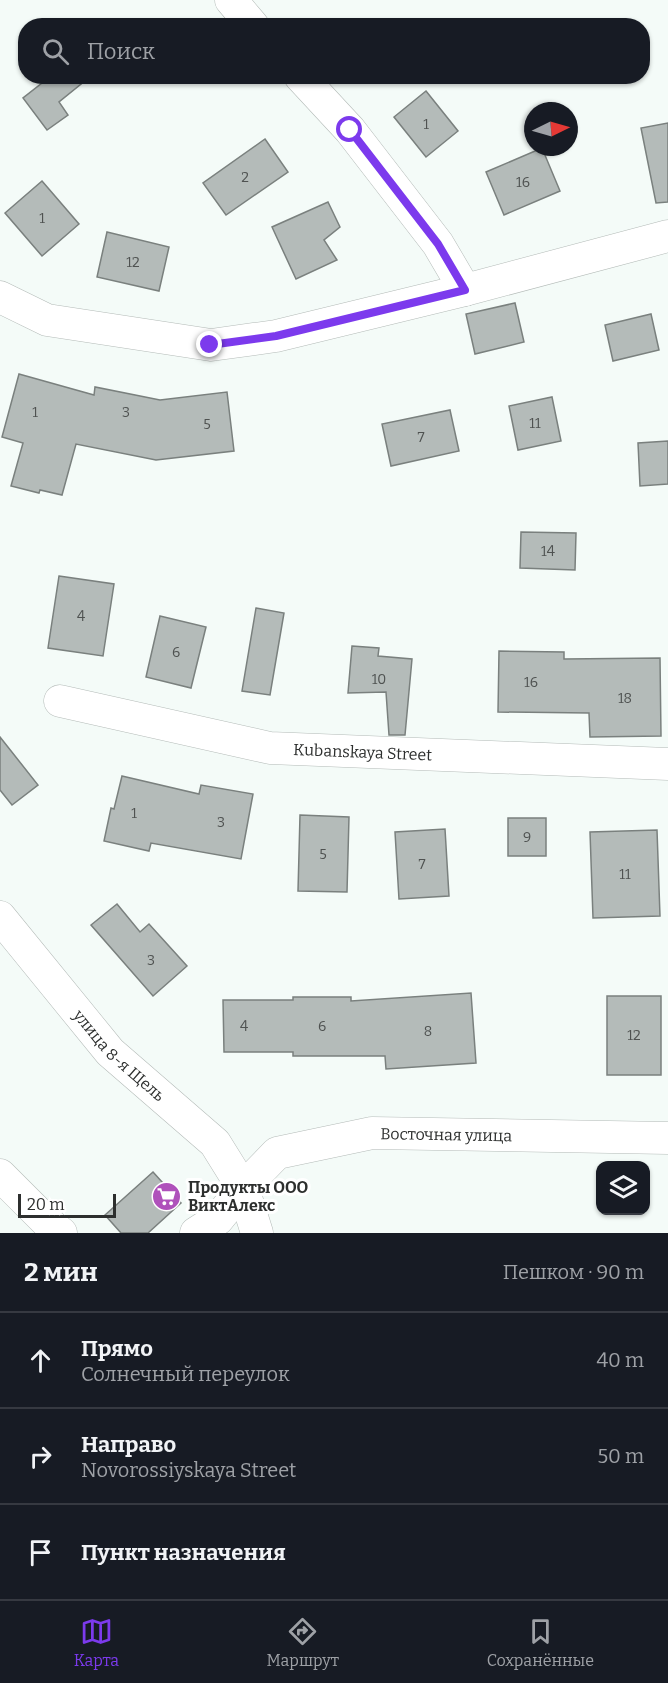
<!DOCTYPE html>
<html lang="ru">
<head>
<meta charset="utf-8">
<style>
	:root { --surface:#171b24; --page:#242831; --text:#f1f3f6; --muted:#9ea1a6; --line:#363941; --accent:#7c3aed }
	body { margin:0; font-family:Bitter,serif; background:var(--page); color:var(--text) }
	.controls { position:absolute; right:18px; bottom:18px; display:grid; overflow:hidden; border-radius:12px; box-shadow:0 2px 4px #0004 }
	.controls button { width:54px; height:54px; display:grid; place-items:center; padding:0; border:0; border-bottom:2px solid var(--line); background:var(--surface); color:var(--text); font:30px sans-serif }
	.compass { position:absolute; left:524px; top:102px; width:54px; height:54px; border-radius:50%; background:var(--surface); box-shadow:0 2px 4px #0004; rotate:85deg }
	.scale { position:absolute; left:18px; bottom:15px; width:98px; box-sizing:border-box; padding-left:6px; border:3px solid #2d2f2e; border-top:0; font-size:16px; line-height:21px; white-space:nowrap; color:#2d2f2e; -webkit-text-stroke:4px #fff; paint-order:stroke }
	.stop { position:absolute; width:18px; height:18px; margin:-14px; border:4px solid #7c3aed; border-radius:50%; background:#fff }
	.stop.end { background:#7c3aed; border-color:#fff; box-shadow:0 2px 6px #0008 }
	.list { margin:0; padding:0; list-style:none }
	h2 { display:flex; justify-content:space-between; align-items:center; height:78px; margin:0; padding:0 24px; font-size:26px }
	h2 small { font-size:20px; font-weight:400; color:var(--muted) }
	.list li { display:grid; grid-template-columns:39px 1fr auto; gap:18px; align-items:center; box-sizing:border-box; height:96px; padding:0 24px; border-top:2px solid var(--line) }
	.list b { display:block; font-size:22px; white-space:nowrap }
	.list p { margin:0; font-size:20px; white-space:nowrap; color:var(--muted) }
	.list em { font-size:20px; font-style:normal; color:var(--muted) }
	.icon { flex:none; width:33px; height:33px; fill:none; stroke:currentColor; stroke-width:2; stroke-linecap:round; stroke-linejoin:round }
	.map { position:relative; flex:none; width:668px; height:1233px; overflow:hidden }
	.search { position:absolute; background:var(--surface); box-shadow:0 2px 4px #0004; left:18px; right:18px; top:18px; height:66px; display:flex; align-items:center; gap:15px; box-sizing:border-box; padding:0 21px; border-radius:24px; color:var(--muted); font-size:22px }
	.sheet { height:366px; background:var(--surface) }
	nav { display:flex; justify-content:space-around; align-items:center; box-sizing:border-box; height:84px; border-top:2px solid var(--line); background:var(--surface); font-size:16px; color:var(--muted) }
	nav a { display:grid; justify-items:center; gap:3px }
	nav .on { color:var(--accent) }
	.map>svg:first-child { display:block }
	.building { fill:#b4bbb9; stroke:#7a807e; stroke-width:1.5 }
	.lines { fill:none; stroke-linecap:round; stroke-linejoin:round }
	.street-casing { stroke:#b4bbb8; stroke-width:33 }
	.street { stroke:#fff; stroke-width:32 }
	.route { stroke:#7c3aed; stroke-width:8 }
	.labels { text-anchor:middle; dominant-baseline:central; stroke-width:6; stroke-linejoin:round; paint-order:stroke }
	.number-label { font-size:14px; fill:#4f5251 }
	.street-label { font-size:16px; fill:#2d2f2e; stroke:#fff }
	.poi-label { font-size:16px; font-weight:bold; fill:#2d2f2e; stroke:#fff; text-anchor:start }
</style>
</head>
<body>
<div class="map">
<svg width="668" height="1233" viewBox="0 0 668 1233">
	<rect width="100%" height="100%" fill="#f4fbf8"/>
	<!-- building -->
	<g class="building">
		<polygon points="51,76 91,76 59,102 68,115 47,130 23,98"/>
		<polygon points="426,91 458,131 426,157 394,117"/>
		<polygon points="668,123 668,202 656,203 641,128"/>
		<polygon points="265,139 288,172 226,215 203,183"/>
		<polygon points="542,148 560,191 504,215 486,172"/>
		<polygon points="42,181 79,224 42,256 5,213"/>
		<polygon points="328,202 340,227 324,240 337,260 296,279 272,227"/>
		<polygon points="107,232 169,247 159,291 97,277"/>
		<polygon points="515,303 524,342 475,354 466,314"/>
		<polygon points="651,314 659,350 613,361 605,325"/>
		<polygon points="19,374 94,395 95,387 160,400 227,392 234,451 156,460 76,444 62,495 40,490 39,493 11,486 23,443 2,437"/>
		<polygon points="552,397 561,441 518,450 509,406"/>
		<polygon points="450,410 459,451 391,466 382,424"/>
		<polygon points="668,441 668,484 640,486 638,443"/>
		<polygon points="521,532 576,533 575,570 520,568"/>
		<polygon points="59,576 114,584 103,656 48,648"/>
		<polygon points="256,608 284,613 270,695 242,691"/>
		<polygon points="160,616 206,627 191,688 146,677"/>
		<polygon points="352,646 379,648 378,656 412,659 405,735 389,735 386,692 348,693"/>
		<polygon points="499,651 564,652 564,659 660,658 661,736 590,737 589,713 498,712"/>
		<polygon points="0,737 38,785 12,805 0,790"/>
		<polygon points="122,776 199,794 201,785 253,794 241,859 151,843 149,851 104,841 111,808 114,809"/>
		<polygon points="300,815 349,817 347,892 298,891"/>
		<rect x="508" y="818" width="38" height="38"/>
		<polygon points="445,829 449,896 399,899 395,832"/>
		<polygon points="657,830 660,916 593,918 590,832"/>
		<polygon points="117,904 140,932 149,924 187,966 153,996 91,925"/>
		<polygon points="471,993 476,1063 386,1069 385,1056 293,1056 293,1052 224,1052 223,1000 293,1000 293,997 351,997 351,1001"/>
		<rect x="607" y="996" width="54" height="79"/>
		<polygon points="153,1172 181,1203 148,1233 121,1233 105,1215"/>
	</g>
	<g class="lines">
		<defs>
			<g id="street">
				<polyline points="231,0 253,26"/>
				<polyline points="300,76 350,130 438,244 465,290"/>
				<polyline points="0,297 47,320 211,345 276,336 465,290 668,236"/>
				<path id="s1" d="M 60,701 L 270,748 L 668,764"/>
				<path id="s2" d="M 0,917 L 110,1052 L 215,1143 L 243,1188 L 257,1233"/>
				<polyline points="0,1175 48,1223 61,1233"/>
				<path id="s3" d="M 196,1233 L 218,1219 L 243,1188 L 277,1153 L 372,1133 L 668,1138"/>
			</g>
		</defs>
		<!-- street casing -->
		<use href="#street" class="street-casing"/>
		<!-- street -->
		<use href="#street" class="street"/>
	</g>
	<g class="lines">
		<!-- route -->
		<polyline class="route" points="210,345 276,336 465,290 438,244 350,130"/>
	</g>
	<!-- icons -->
	<defs>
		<symbol id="supermarket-disc" viewBox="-11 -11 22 22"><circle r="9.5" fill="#af51bb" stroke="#fff"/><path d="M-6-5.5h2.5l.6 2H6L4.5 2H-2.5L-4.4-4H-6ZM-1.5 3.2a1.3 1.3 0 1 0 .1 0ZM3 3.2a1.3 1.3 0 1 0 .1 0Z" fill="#fff"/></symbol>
	</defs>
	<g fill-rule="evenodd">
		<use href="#supermarket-disc" x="150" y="1180" width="33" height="33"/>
	</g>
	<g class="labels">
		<!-- number labels -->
		<g class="number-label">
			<text x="426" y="124">1</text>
			<text x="245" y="177">2</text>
			<text x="523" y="182">16</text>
			<text x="42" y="218">1</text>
			<text x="133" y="262">12</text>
			<text x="35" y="412">1</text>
			<text x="126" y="412">3</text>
			<text x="535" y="423">11</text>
			<text x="207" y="424">5</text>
			<text x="421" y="437">7</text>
			<text x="548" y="551">14</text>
			<text x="81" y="616">4</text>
			<text x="176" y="652">6</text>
			<text x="379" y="679">10</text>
			<text x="531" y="682">16</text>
			<text x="625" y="698">18</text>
			<text x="134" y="813">1</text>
			<text x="221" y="822">3</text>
			<text x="527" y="837">9</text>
			<text x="323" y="854">5</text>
			<text x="422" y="864">7</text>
			<text x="625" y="874">11</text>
			<text x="151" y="960">3</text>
			<text x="244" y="1026">4</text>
			<text x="322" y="1026">6</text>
			<text x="428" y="1031">8</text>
			<text x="634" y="1035">12</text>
		</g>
		<!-- street labels -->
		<g class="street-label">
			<text stroke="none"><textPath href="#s1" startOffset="308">Kubanskaya Street</textPath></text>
			<text stroke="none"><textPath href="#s2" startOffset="183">улица 8-я Щель</textPath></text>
			<text stroke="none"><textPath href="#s3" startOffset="286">Восточная улица</textPath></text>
		</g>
		<!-- poi labels -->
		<g class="poi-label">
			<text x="188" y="1187">Продукты ООО<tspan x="188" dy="18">ВиктАлекс</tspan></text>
		</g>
	</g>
</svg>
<div class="controls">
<button><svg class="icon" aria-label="layers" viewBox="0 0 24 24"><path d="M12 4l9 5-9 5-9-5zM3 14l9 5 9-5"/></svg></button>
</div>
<svg class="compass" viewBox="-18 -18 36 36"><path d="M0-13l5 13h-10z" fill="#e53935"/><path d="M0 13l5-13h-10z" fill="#9ea1a6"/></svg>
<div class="scale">20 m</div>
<div class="stop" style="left:350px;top:130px"></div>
<div class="stop end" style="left:210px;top:345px"></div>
<div class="search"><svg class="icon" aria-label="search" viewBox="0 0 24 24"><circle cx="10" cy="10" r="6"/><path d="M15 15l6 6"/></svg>Поиск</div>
</div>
<section class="sheet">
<h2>2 мин<small>Пешком · 90 m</small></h2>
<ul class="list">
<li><svg class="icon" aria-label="ahead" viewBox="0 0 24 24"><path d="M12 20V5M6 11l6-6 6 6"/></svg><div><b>Прямо</b><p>Солнечный переулок</p></div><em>40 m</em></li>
<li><svg class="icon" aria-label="right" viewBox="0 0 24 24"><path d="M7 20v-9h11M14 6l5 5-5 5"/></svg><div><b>Направо</b><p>Novorossiyskaya Street</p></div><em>50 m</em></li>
<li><svg class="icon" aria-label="arrive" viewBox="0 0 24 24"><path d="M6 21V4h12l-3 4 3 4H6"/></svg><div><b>Пункт назначения</b></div></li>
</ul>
</section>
<nav>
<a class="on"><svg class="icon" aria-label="map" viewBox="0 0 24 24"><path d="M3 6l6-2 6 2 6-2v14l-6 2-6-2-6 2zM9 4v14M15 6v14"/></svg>Карта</a>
<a><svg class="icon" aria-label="directions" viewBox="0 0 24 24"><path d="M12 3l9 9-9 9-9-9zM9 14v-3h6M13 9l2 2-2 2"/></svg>Маршрут</a>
<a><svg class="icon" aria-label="saved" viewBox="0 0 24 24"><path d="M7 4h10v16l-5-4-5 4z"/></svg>Сохранённые</a>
</nav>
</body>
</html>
